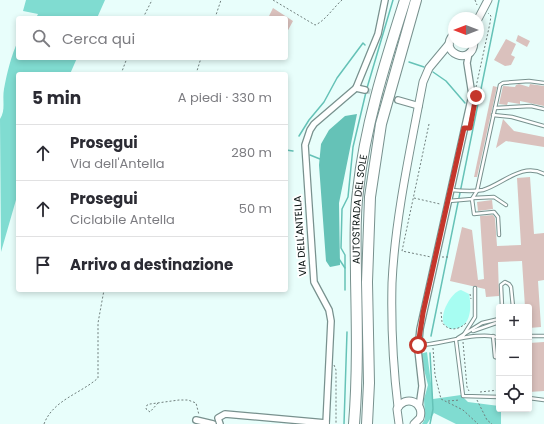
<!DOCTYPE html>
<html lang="it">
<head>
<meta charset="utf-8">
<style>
	:root { --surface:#fff; --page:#f7f7f7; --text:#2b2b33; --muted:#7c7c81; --line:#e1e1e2 }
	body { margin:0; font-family:Poppins,sans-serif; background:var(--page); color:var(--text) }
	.controls { position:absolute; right:12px; bottom:12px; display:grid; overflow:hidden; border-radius:4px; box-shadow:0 2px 6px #0003 }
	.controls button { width:36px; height:36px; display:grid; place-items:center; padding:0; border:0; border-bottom:1px solid var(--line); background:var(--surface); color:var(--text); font:20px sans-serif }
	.compass { position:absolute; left:448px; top:12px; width:36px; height:36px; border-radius:50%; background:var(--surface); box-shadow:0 2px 6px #0003; rotate:270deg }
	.stop { position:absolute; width:12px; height:12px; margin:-9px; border:3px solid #c4362b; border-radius:50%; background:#fff }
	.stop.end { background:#c4362b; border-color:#fff; box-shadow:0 1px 4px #0008 }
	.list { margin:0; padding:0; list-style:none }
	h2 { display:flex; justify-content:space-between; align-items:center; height:52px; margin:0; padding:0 16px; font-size:17px }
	h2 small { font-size:13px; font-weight:400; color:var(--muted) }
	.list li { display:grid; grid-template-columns:26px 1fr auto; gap:12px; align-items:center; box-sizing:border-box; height:56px; padding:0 16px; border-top:1px solid var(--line) }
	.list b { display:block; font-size:15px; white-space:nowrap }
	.list p { margin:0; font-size:13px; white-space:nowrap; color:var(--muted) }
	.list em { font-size:13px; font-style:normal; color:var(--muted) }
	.icon { flex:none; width:22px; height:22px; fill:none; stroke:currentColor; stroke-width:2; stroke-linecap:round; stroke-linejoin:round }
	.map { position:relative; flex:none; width:544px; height:424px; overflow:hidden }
	.search { position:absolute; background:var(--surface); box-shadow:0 2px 6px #0003; left:16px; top:16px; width:272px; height:44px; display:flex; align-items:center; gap:10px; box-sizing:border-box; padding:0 14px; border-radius:4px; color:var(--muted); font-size:15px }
	.panel { position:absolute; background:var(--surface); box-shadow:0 2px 6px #0003; left:16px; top:72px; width:272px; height:220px; border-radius:4px }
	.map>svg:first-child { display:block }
	.green { fill:#a7fdf2 }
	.forest { fill:#80dcd1 }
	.water { fill:#65c2b7 }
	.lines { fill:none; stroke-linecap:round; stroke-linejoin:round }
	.stream { stroke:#65c2b7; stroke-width:1.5 }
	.building { fill:#dac1bd }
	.minor-tunnel { stroke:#c6dad8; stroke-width:5.5; stroke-dasharray:5.5 3; stroke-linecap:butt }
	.service-casing { stroke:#78918e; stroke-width:4.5 }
	.minor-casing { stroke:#78918e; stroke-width:8 }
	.tertiary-casing { stroke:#78918e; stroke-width:9 }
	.motorway-casing { stroke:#78918e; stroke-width:12 }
	.path { stroke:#707f7d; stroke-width:1; stroke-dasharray:2 2; stroke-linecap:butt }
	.service { stroke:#fff; stroke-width:2.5 }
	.minor { stroke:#fff; stroke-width:5.5 }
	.tertiary { stroke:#fff; stroke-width:7 }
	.motorway { stroke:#fff; stroke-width:10 }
	.route { stroke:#c4362b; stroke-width:5 }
	.labels { text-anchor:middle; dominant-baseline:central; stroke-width:4; stroke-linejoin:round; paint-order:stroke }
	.street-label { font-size:10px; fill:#07100f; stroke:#fff }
</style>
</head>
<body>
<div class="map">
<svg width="544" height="424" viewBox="0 0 544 424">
	<rect width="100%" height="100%" fill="#e8fefb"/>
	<!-- green -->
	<path class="green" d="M 461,290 L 469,294 C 472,309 471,330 450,329 L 444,324 C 439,315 451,292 461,290 Z"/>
	<!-- forest -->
	<g class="forest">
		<polygon points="26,0 105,0 97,18 36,18 38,14 23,11"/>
		<path d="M 18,41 L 18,58 L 77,58 L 70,74 L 18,74 L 18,193 L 1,252 L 0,119 C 6,110 2,100 4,89 C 7,73 11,56 18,41 Z"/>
		<polygon points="427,352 433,399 461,395 468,402 499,406 499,409 501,409 501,424 456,424 434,413 427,424 422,424 425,419 424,399 428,385 420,354"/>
	</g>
	<!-- water -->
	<polygon class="water" points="357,114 339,203 340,265 330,267 326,261 319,165 321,144 329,130 345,116"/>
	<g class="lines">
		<!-- stream -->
		<g class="stream">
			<polyline points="409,62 424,67"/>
			<polyline points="433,72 446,81 465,103"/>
			<polyline points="367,88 393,0"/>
			<polyline points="299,136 309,120 324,102 337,78 363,43 365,45"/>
			<polyline points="286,150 293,151"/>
			<polyline points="310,155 320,159"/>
			<polyline points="339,259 345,268"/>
			<polyline points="345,290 345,255 341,248 342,209 348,197 353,147 366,92"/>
			<polyline points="431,336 499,0"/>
			<polyline points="430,353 433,409 430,424"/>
			<polyline points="344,424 347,332"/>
		</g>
	</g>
	<!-- building -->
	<g class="building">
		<polygon points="273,8 293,21 286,34 286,18 268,18"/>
		<polygon points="518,35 530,41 527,47 516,41"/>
		<polygon points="506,39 516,44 511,55 515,57 511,65 505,66 494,60"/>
		<polygon points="519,84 529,87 530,84 544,86 544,106 520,101 520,104 508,102 507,105 499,104 503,86 515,87 516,85"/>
		<polygon points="493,86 497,87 477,177 474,177"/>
		<polygon points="503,119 514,131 544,137 544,147 506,141 496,148"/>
		<polygon points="530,177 534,234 544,233 544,280 538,281 541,327 529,328 529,307 525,307 522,261 498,262 499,296 486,297 485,289 450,281 462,227 472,230 478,280 484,279 480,216 493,215 495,218 497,246 521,245 517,178"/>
		<polygon points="492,200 493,209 478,211 477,202"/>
		<polygon points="544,342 544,391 529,392 529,343"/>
	</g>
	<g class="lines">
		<!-- minor-tunnel -->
		<polyline class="minor-tunnel" points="365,90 398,100"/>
		<defs>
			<g id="service">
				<polyline points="495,108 531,106 544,109"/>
				<polyline points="493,115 512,117 544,126"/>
				<path d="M 451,190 C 461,191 473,192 483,190 C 503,184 522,162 544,174"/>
				<polyline points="473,198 494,197 506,205"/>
				<polyline points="472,199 474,214 494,212 498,217 499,235"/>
				<polyline points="449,201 472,199 477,191 500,85 503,83 529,81 544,83"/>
				<polyline points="502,307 501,285 505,282 509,284 511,287 513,307"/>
				<polyline points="473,331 499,322"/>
				<polyline points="463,336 475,317 475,288"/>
				<polyline points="493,336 495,357 499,358"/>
				<polyline points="532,336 544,336"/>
				<polyline points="458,338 482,323 499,319"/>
				<polyline points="456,340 463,396 499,397"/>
				<path d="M 419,345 C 440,345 480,330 499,338"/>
				<polyline points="529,398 544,400"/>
			</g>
			<g id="minor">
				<polyline points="356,88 365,90"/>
				<polyline points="398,100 419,106"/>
				<polyline points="419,407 422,386 418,350 420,329 472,95 467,63 469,53"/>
				<polyline points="196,420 213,424"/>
				<polyline points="220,424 218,418 225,414 326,423"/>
				<polyline points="326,424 331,321 329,310 314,282 305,145 310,130 314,124 356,88 378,34 385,0"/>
			</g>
			<g id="tertiary">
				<polyline points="478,19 488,0"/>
				<path d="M 454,34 C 436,52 473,68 474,42"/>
				<path d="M 398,407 C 393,366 391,325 392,283 C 395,218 411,146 423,82 L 429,68 L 449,44"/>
				<path d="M 399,424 L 397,409 C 405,394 425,402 420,418 L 414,424"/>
			</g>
			<g id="motorway">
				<path id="s1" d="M 354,424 C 358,376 357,327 356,279 C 356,250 354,220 358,191 C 365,125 385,63 405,0"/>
				<polyline points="367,424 369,383 367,282 370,197 381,124 416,0"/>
			</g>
		</defs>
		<!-- service casing -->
		<use href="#service" class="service-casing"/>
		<!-- minor casing -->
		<use href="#minor" class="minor-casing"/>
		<!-- tertiary casing -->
		<use href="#tertiary" class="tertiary-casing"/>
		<!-- motorway casing -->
		<use href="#motorway" class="motorway-casing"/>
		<!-- path -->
		<g class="path">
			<path d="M 273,0 L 315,25 C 324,22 334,7 342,0"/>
			<polyline points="475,0 477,5"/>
			<polyline points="143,18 152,0"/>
			<polyline points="215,18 221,0"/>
			<polyline points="121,74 127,58"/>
			<polyline points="196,74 201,58"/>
			<polyline points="476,87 490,23 491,16 488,13"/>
			<polyline points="429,124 402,251 431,257"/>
			<polyline points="414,198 440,204"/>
			<polyline points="442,257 450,257"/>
			<polyline points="470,294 471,299"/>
			<path d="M 441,312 L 442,322 C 448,332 459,330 466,323"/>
			<polyline points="463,342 467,387 469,391"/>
			<polyline points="433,348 435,375 441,399 463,410 478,424"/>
			<polyline points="334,365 336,370 336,424"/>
			<polyline points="480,392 499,390"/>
			<polyline points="477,400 487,420 492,424"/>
			<polyline points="448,401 460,400"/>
			<polyline points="158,403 150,412 146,409 147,405 150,404 179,400 188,400 196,403 199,415"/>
			<path d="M 44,424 C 53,400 80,394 98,378 L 98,323 L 104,290"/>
		</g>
		<!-- service -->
		<use href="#service" class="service"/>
		<!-- minor -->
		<use href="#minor" class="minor"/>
		<!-- tertiary -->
		<use href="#tertiary" class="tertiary"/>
		<!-- motorway -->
		<use href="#motorway" class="motorway"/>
	</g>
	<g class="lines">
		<!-- route -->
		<polyline class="route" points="418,345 423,313 464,128 470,128 476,96"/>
	</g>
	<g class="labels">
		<!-- street labels -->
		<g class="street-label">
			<text stroke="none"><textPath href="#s1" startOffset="215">AUTOSTRADA DEL SOLE</textPath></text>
			<text transform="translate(300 236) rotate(-94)">VIA DELL'ANTELLA</text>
		</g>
	</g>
</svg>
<div class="controls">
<button>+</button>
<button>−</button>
<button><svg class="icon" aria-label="locate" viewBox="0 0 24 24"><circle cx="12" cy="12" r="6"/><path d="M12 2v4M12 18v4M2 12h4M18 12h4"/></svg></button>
</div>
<svg class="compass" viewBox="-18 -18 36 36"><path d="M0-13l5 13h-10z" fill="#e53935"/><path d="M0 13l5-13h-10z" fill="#7c7c81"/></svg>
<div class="stop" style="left:418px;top:345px"></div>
<div class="stop end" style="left:476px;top:96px"></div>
<div class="search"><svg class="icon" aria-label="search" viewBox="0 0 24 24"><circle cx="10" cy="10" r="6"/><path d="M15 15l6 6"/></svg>Cerca qui</div>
<section class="panel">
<h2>5 min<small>A piedi · 330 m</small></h2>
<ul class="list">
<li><svg class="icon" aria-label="ahead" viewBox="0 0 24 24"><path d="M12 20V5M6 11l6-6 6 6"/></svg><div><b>Prosegui</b><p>Via dell'Antella</p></div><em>280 m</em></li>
<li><svg class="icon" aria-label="ahead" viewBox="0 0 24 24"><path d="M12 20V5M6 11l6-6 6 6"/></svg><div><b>Prosegui</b><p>Ciclabile Antella</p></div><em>50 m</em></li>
<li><svg class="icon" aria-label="arrive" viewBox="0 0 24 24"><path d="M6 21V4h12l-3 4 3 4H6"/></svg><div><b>Arrivo a destinazione</b></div></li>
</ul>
</section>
</div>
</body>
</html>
